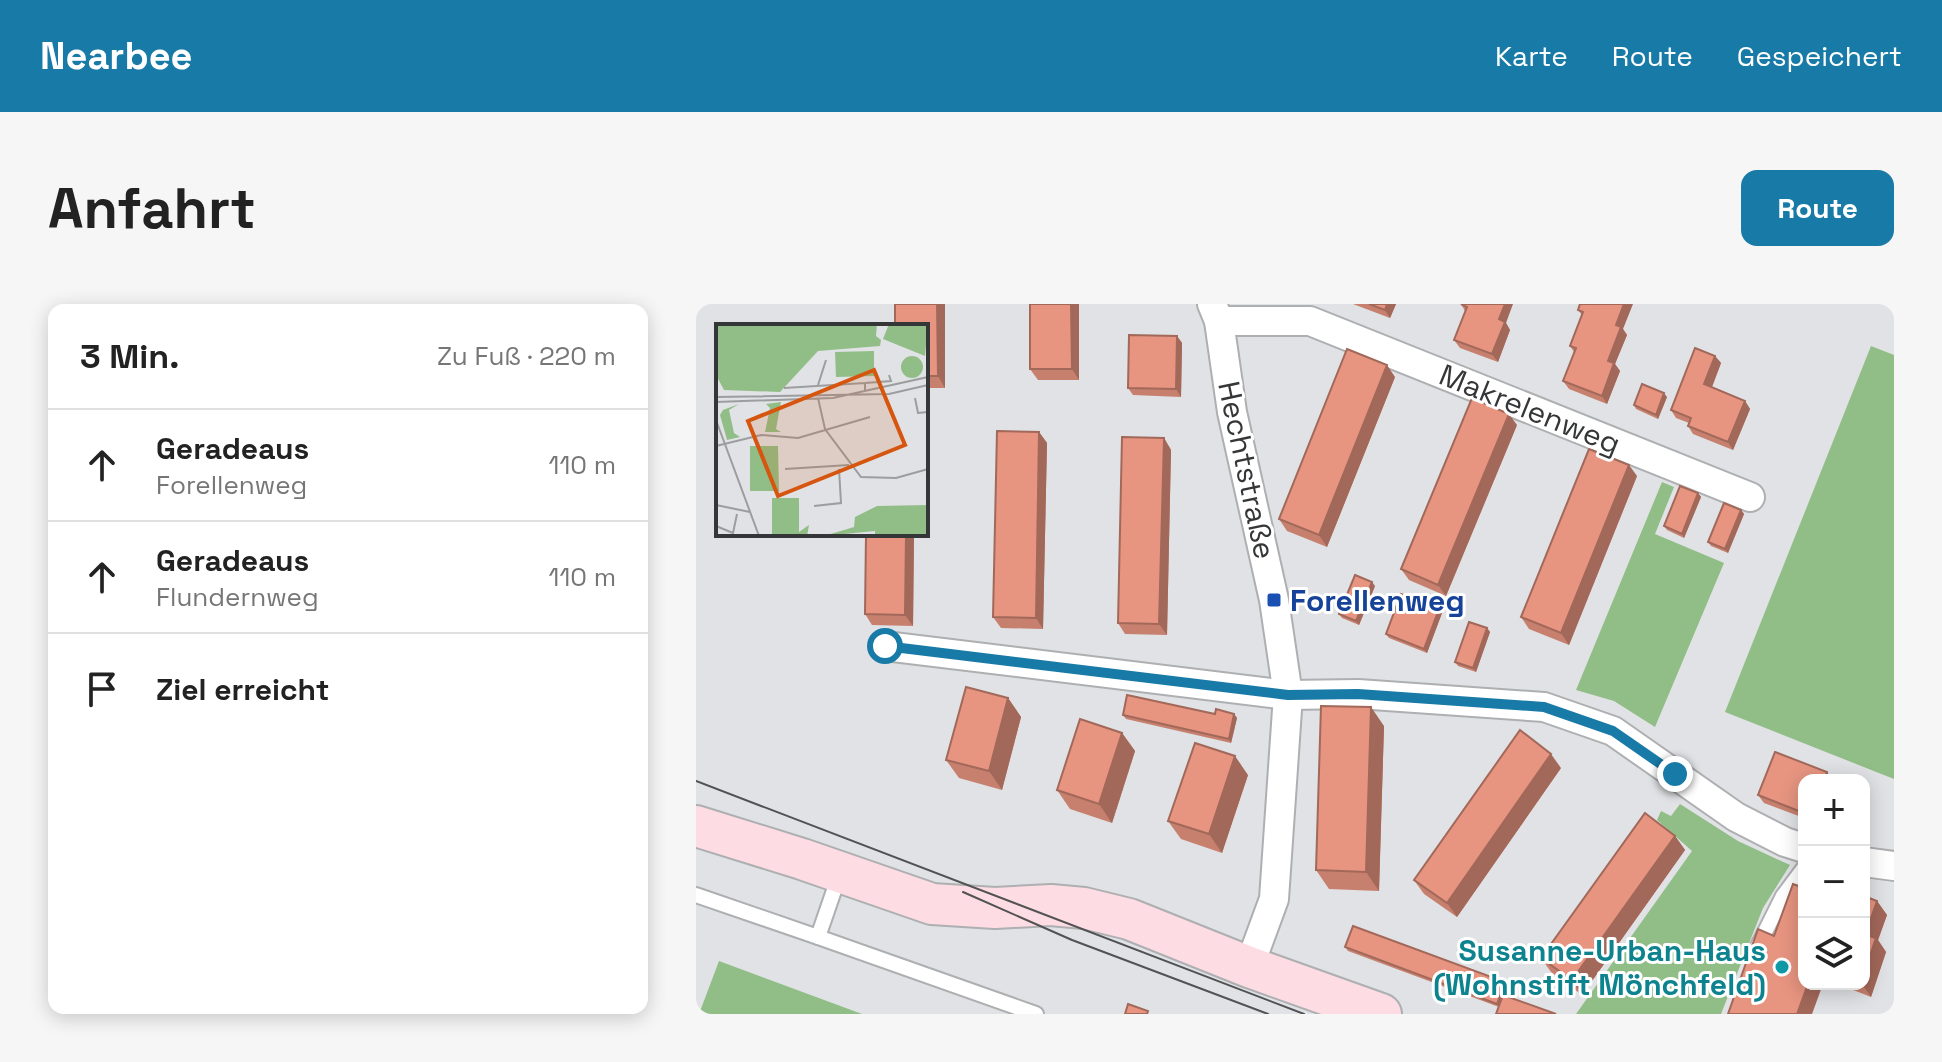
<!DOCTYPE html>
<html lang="de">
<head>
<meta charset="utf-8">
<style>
	:root { --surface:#fff; --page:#f6f6f6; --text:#222; --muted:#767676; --line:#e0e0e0; --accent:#187aa6 }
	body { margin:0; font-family:"Space Grotesk",sans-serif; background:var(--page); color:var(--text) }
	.controls { position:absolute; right:24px; bottom:24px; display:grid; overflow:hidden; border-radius:16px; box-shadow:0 4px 20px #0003 }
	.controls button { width:72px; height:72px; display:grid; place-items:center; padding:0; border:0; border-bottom:2px solid var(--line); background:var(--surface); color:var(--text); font:40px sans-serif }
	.stop { position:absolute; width:24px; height:24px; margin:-18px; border:6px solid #187aa6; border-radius:50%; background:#fff }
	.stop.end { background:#187aa6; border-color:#fff; box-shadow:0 2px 8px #0008 }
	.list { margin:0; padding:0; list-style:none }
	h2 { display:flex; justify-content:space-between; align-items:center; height:104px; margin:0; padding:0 32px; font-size:34px }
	h2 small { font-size:26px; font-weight:400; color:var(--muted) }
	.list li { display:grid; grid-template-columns:52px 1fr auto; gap:24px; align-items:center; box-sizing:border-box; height:112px; padding:0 32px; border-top:2px solid var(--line) }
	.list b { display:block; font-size:30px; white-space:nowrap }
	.list p { margin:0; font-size:26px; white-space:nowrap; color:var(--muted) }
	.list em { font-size:26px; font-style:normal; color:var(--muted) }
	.icon { flex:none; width:44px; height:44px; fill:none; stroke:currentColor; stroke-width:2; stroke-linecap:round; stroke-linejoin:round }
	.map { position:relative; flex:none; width:1198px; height:710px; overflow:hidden; border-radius:16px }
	header { display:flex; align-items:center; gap:48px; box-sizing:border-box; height:112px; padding:0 40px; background:var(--accent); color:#fff }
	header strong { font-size:38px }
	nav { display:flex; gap:44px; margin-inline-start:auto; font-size:28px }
	.intro { display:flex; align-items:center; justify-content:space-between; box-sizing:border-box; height:192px; padding:0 48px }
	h1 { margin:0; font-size:56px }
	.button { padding:20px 36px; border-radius:16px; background:var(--accent); color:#fff; font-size:28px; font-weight:700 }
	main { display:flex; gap:48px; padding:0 48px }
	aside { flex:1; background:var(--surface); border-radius:16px; box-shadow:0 4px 20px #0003 }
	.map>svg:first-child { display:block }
	.green { fill:#91be86 }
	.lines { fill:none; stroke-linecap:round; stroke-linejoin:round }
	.service-casing { stroke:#adafb1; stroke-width:18 }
	.minor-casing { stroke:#adafb1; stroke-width:32 }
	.secondary-casing { stroke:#adafb1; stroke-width:44 }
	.service { stroke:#fff; stroke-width:14 }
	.minor { stroke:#fff; stroke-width:28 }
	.secondary { stroke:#fddce3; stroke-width:40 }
	.tram { stroke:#515253; stroke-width:2 }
	.wall { fill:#c7806e }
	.shaded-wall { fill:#a2685a }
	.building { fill:#e79580; stroke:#a2685a; stroke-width:2 }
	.route { stroke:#187aa6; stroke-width:10 }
	.transit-dot { fill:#1a4fb4; stroke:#fff; stroke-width:3 }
	.culture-dot { fill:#0f9aa8; stroke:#fff; stroke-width:3 }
	.labels { text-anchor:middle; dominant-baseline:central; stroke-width:6; stroke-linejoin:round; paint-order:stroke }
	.street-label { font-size:30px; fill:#353637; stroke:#fff }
	.transit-label { font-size:30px; font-weight:bold; fill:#164399; stroke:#fff; text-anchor:start }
	.culture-label { font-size:30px; font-weight:bold; fill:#0d838f; stroke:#fff; text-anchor:end }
	.inset-road { fill:none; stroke:#9c9d9f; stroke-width:2 }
	.view { fill:#d65610; fill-opacity:0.15; stroke:#d65610; stroke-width:4 }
	.inset-edge { fill:none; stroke:#353637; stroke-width:4 }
</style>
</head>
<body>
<header>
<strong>Nearbee</strong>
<nav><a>Karte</a><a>Route</a><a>Gespeichert</a></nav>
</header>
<div class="intro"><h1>Anfahrt</h1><a class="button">Route</a></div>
<main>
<aside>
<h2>3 Min.<small>Zu Fuß · 220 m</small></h2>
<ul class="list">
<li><svg class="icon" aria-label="ahead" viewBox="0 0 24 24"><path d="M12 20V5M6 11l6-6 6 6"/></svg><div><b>Geradeaus</b><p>Forellenweg</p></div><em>110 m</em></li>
<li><svg class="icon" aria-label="ahead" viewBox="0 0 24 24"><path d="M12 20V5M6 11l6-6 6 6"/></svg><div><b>Geradeaus</b><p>Flundernweg</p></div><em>110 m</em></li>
<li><svg class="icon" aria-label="arrive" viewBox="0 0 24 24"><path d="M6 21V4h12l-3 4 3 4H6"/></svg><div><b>Ziel erreicht</b></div></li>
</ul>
</aside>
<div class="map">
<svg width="1198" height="710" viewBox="0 0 1198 710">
	<rect width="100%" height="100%" fill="#e0e2e5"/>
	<!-- green -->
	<g class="green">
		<polygon points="1175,42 1198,51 1198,475 1029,408"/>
		<polygon points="966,178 978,183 959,230 1028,259 959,423 918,397 880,386"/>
		<polygon points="984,500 1042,537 1094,561 1067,604 1025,710 880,710 996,547 961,516 965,507 975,512"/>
		<polygon points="23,657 166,710 3,710"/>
	</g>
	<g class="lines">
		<defs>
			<g id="service">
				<polyline points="144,569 122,633 340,710"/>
				<polyline points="0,591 122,633"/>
				<polyline points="1062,642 1087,592 1108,564"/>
			</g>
			<g id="minor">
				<polyline points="516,0 523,17 536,108 578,296 592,391 578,595 553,663"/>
				<polyline points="523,17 614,17 1054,193"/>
				<polyline points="189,342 592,391 662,390 848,403 917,427 1040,513 1089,538 1108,544"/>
				<polyline points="1168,558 1198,562"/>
			</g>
			<polyline id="secondary" points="0,522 106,555 236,600 299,604 355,601 388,604 433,615 553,663 685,710"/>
		</defs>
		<!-- service casing -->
		<use href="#service" class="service-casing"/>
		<!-- minor casing -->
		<use href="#minor" class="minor-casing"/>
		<!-- secondary casing -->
		<use href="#secondary" class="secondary-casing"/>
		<!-- service -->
		<use href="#service" class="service"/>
		<!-- minor -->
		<use href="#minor" class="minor"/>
		<!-- secondary -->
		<use href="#secondary" class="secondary"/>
		<!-- tram -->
		<g class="tram">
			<polyline points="0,477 608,710"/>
			<polyline points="267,588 376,636 572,710"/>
		</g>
	</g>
	<!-- wall -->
	<g class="wall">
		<polygon points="199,0 249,0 249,84 230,84 230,22"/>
		<polygon points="334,0 383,0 383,76 342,76 334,65"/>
		<polygon points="657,0 700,0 694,14"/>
		<polygon points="765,0 810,19 814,26 802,58 764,44 758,36 769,7"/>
		<polygon points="882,6 927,25 931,31 919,60 924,67 911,100 873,85 867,77 878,48 874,42 886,11"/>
		<polygon points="481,32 486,39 485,93 437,91 432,84"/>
		<polygon points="1019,52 1025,59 1016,83 1049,97 1054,105 1037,146 997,130 992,122 993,119 980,114 975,106"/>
		<polygon points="699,73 631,243 591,227 583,215"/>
		<polygon points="971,93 962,115 940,105 938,101"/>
		<polygon points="821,121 750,292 713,276 705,265"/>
		<polygon points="343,128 351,139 347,325 305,324 297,313"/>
		<polygon points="468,134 475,146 471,331 429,330 422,319"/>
		<polygon points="941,172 873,341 833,325 825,313"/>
		<polygon points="1002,189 1005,193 988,234 971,226 968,222"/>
		<polygon points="1045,206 1048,210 1032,249 1015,242 1012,238"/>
		<polygon points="170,230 218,230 217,322 176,321 169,310"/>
		<polygon points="679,282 663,321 646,314 643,310"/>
		<polygon points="743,305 746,309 731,349 693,334 690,330"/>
		<polygon points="791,324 794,328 780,368 762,362 759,358"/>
		<polygon points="312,394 325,413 306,486 263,474 250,456"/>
		<polygon points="538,410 541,414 535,439 430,415 427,411"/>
		<polygon points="688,422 683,587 633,585 620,566"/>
		<polygon points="426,429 439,447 416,519 374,505 361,486"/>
		<polygon points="865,464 761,613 728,590 718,576"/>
		<polygon points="1131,468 1136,476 1108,476 1108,514 1068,499 1062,491"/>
		<polygon points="552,471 526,549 485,535 472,517"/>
		<polygon points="979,532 989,546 886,691 855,668 845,654"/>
		<polygon points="1181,597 1191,611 1182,636 1190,648 1175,693 1142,680 1168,680"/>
		<polygon points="649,643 809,678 812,682 803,703 652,647"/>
	</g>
	<!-- shaded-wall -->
	<g class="shaded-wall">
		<polygon points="241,0 249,0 249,84 242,72"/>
		<polygon points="375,0 383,0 383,76 376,65"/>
		<polygon points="691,0 700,0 694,14 689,6"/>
		<polygon points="809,0 817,0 810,19 814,26 802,58 796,50 803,15"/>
		<polygon points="928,0 937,0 927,25 931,31 919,60 924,67 911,100 906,92 920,21"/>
		<polygon points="481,32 486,39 485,93 480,85"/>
		<polygon points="1019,52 1025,59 1014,88 1008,80"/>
		<polygon points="691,61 699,73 631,243 623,231"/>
		<polygon points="968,89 971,93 962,115 960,111"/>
		<polygon points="1049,97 1054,105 1037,146 1032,138"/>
		<polygon points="813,110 821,121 750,292 742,281"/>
		<polygon points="343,128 351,139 347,325 340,314"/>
		<polygon points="468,134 475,146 471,331 463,320"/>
		<polygon points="933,161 941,172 873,341 865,329"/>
		<polygon points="1002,189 1005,193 988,234 986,230"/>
		<polygon points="1045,206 1048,210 1032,249 1029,245"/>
		<polygon points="210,230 218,230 217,322 209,311"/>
		<polygon points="676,278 679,282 663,321 660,317"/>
		<polygon points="743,305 746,309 731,349 728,345"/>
		<polygon points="791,324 794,328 780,368 777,364"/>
		<polygon points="312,394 325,413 306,486 293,467"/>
		<polygon points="675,403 688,422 683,587 670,568"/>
		<polygon points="538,410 541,414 535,439 533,435"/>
		<polygon points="426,429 439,447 416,519 403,500"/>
		<polygon points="855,450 865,464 761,613 751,599"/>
		<polygon points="539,452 552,471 526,549 513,530"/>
		<polygon points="1131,468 1136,476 1128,476"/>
		<polygon points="979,532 989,546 886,691 876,676"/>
		<polygon points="1181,597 1191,611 1182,636 1190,648 1175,693 1166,680 1168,680 1169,631"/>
		<polygon points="809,678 812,682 804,704 801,700"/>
		<polygon points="1112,680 1127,680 1116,710 1101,710"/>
	</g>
	<!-- building -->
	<g class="building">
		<polygon points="199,0 241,0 242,72 230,72 230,22 199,22"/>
		<polygon points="334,0 375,0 376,65 334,65"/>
		<polygon points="673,0 691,0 689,6"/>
		<polygon points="765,0 809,0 803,15 809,18 796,50 758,36 771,3"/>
		<polygon points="884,0 928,0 920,21 925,23 912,57 918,59 906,92 867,77 880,44 874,42 887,8 882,6"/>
		<polygon points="433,31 481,32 480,85 432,84"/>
		<polygon points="999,44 1019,52 1008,80 1049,97 1032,138 992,122 995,114 975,106"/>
		<polygon points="651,45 691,61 623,231 583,215"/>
		<polygon points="946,80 968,89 960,111 938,101"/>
		<polygon points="776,94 813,110 742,281 705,265"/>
		<polygon points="301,127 343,128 340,314 297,313"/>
		<polygon points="426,133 468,134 463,320 422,319"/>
		<polygon points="893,145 933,161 865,329 825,313"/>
		<polygon points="984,182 1002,189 986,230 968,222"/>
		<polygon points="1028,199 1045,206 1029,245 1012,238"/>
		<polygon points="170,230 210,230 209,311 169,310"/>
		<polygon points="659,271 676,278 660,317 643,310"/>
		<polygon points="705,290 743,305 728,345 690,330"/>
		<polygon points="773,318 791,324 777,364 759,358"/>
		<polygon points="270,383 312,394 293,467 250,456"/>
		<polygon points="431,391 519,410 520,405 538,410 533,435 427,411"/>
		<polygon points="625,402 675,403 670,568 620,566"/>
		<polygon points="384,415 426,429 403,500 361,486"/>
		<polygon points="824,426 855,450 751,599 718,576"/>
		<polygon points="499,439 539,452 513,530 472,517"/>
		<polygon points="1079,448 1131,468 1128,476 1108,476 1108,509 1062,491"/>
		<polygon points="949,509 979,532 876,676 845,654"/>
		<polygon points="1097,580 1108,584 1108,680 1112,680 1101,710 1032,710 1062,625 1078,632"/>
		<polygon points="1168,592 1181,597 1169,631 1180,634 1168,669"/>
		<polygon points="657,622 809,678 801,700 649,643"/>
		<polygon points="807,691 860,710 800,710"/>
		<polygon points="432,700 452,707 451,710 429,710"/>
	</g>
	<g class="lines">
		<!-- route -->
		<polyline class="route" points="189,342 592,391 662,390 848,403 917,427 979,470"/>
	</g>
	<!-- markers -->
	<rect class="transit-dot" x="570" y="288" width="16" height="16" rx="4"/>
	<circle class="culture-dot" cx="1086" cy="663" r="8"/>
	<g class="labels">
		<!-- street labels -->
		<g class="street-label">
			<text transform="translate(834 105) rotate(22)">Makrelenweg</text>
			<text transform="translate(551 166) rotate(78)">Hechtstraße</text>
		</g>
		<!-- transit labels -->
		<g class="transit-label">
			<text x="594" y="296">Forellenweg</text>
		</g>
		<!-- culture labels -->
		<g class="culture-label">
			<text x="1070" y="646">Susanne-Urban-Haus<tspan x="1070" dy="34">(Wohnstift Mönchfeld)</tspan></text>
		</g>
	</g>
	<!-- overview -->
	<g transform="translate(20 20)">
		<rect width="212" height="212" fill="#e0e2e5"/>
		<path d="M 0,0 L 161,0 L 160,12 L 165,16 L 164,22 L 102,27 L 64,68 L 8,66 L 0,51 ZM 173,0 L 212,0 L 209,32 L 167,15 ZM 158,27 L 158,52 L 120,53 L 119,28 ZM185 43a11 11 0 1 1 22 0a11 11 0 1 1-22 0ZM 65,78 L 60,105 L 65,108 L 49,108 L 54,84 L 50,80 ZM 23,80 L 13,86 L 18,109 L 24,113 L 11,116 L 4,91 L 7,86 ZM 34,122 L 62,122 L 63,167 L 34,167 ZM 56,174 L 83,174 L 83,208 L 93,201 L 91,212 L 56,212 ZM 212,181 L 212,212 L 159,212 L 159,207 L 108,212 L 138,203 L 139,193 L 161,182 Z" fill="#91be86"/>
		<path class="inset-road" d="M 149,59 L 175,57 L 173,51M 102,61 L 110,36M 68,64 L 149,59 L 149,67M 0,73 L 173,70 L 212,61M 102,74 L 109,105 L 145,153 L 180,154 L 212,145M 199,74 L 202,89 L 212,88M 0,78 L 117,74 L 212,53M 0,96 L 43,212M 0,122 L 45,111 L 82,114 L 154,93M 69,145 L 133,141M 0,181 L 34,188M 98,182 L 125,179 L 123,145M 0,202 L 17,209 L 21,190"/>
		<path class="view" d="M 158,46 L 189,121 L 62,172 L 32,97 Z"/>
		<rect width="212" height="212" class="inset-edge"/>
	</g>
</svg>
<div class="controls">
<button>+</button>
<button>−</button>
<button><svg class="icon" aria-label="layers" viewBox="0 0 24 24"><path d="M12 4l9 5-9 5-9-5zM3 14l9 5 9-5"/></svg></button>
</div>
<div class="stop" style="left:189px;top:342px"></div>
<div class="stop end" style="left:979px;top:470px"></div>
</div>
</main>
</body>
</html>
